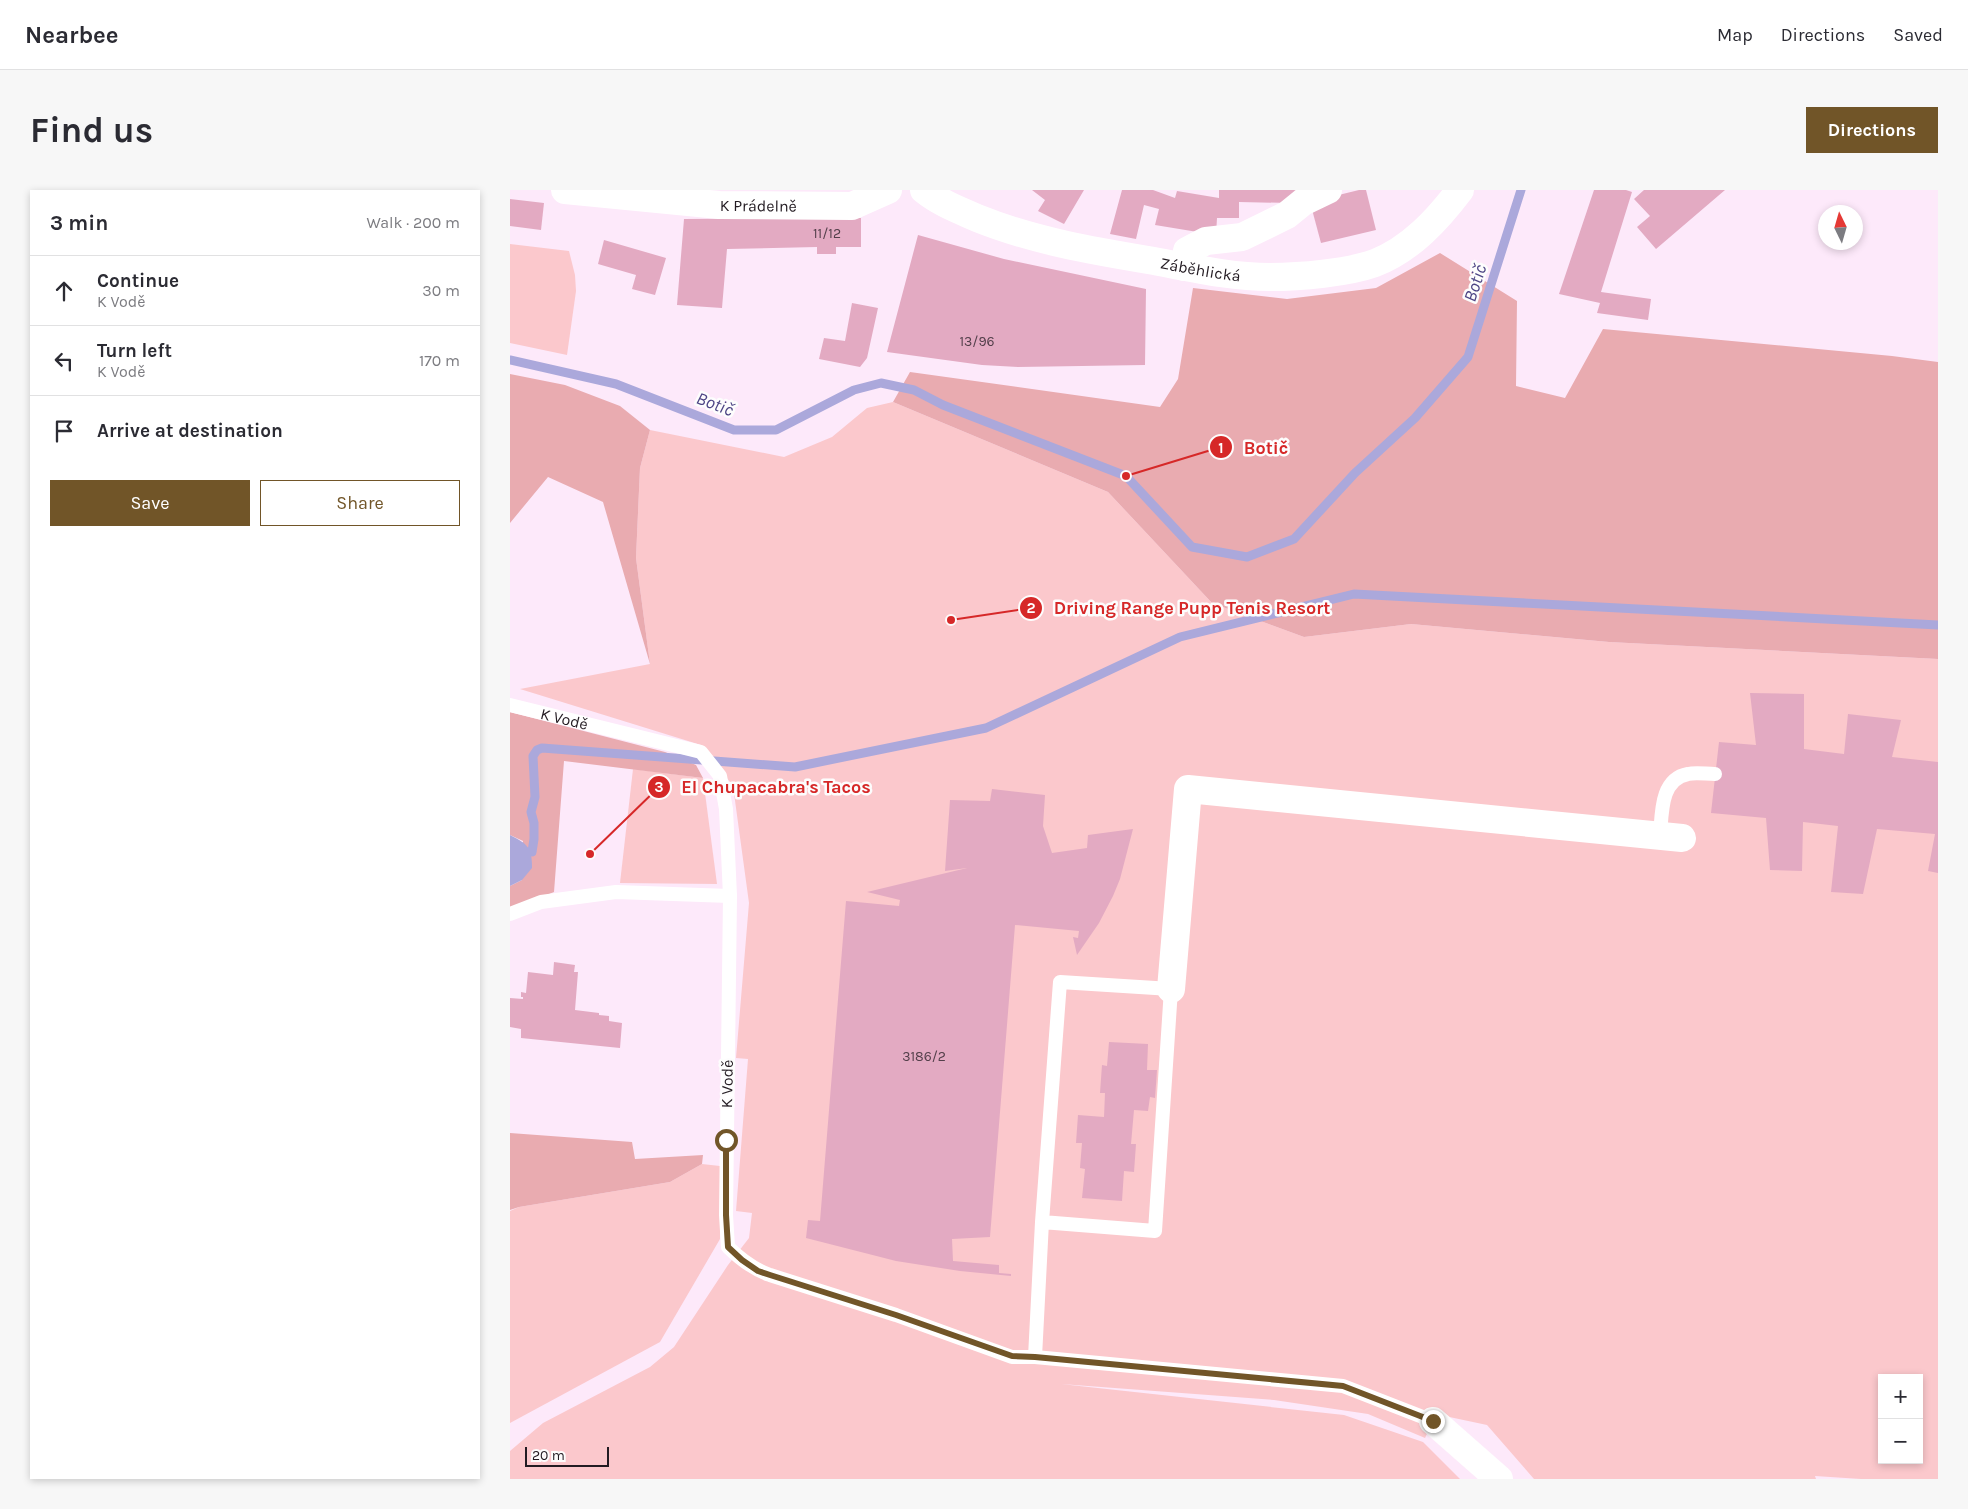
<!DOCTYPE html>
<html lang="en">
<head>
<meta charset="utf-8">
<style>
	:root { --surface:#fff; --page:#f7f7f7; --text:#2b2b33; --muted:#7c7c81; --line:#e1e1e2; --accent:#715528 }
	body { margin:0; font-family:Karla,sans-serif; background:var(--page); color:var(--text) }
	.controls { position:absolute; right:15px; bottom:15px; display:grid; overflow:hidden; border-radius:0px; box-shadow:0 2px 8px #0003 }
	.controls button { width:45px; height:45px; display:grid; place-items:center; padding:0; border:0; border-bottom:1px solid var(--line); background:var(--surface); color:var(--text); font:25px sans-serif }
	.compass { position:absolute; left:1308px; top:15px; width:45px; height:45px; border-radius:50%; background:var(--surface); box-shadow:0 2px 8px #0003; rotate:355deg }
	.scale { position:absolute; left:15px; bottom:12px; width:84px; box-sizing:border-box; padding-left:5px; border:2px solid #231b22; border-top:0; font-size:14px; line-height:18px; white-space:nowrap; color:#231b22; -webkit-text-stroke:4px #fdfdfd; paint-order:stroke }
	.stop { position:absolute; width:15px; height:15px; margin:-11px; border:4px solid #715528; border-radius:50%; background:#fff }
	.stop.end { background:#715528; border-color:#fff; box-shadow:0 1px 5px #0008 }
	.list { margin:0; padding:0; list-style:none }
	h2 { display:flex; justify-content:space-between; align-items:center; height:65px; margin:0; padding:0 20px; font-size:21px }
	h2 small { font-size:16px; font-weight:400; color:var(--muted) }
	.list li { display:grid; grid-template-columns:32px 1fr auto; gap:15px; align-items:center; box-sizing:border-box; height:70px; padding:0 20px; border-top:1px solid var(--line) }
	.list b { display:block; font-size:19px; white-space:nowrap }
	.list p { margin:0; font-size:16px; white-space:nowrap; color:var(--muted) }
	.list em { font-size:16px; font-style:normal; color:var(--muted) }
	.actions { display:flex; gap:10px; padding:15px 20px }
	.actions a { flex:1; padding:11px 0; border:1px solid var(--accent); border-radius:0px; text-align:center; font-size:18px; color:var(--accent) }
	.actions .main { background:var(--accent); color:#fff }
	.icon { flex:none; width:28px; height:28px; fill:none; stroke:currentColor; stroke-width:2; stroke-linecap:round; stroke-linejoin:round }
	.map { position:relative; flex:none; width:1428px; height:1289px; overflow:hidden; border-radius:0px }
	header { display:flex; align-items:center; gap:30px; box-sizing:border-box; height:70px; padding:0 25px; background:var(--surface); border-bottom:1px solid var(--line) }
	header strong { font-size:24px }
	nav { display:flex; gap:28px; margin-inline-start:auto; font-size:18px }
	.intro { display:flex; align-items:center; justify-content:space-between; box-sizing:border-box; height:120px; padding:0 30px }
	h1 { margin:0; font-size:35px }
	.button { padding:12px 22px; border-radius:0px; background:var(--accent); color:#fff; font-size:18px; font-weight:700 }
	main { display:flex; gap:30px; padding:0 30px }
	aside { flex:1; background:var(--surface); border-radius:0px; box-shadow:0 2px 8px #0003 }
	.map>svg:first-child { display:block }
	.green { fill:#fbc8cc; fill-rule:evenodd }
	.forest { fill:#e9abb0 }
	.water { fill:#aba8db }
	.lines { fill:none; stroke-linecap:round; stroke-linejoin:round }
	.stream { stroke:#aba8db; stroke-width:9 }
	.building { fill:#e3aac2 }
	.service { stroke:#fff; stroke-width:14 }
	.minor { stroke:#fff; stroke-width:28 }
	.tertiary { stroke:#fff; stroke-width:28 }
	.route { stroke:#715528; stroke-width:6 }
	.labels { text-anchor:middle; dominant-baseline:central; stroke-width:5; stroke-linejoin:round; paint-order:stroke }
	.number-label { font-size:14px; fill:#533f4a }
	.street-label { font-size:16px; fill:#231b22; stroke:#fdfdfd }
	.water-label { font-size:18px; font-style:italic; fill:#4c4484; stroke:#fdfdfd }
	.leader { fill:none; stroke:#d62828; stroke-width:2 }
	.callout-dot { fill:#d62828; stroke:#fdfdfd; stroke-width:2 }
	.mark-label { font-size:15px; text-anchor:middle; font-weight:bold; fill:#fff }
	.callout-label { font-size:18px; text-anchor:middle; font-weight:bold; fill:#d62828; stroke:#fdfdfd; stroke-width:5; stroke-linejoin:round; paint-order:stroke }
</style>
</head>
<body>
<header>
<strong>Nearbee</strong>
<nav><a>Map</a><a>Directions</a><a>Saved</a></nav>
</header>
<div class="intro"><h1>Find us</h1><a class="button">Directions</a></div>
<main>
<aside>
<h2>3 min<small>Walk · 200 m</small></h2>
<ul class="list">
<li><svg class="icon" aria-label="ahead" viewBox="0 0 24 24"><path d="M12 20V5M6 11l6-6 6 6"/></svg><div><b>Continue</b><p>K Vodě</p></div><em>30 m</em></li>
<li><svg class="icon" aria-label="left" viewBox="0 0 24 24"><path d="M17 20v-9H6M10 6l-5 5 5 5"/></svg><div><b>Turn left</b><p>K Vodě</p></div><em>170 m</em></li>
<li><svg class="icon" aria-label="arrive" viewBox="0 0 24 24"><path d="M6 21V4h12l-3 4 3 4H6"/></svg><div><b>Arrive at destination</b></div></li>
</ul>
<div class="actions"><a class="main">Save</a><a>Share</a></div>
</aside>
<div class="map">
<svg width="1428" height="1289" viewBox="0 0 1428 1289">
	<rect width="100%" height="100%" fill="#fde9fa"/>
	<!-- green -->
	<g class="green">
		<polygon points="0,54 59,61 65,85 66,101 57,165 0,153"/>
		<path d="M 383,212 L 598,302 L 702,413 L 794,447 L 901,434 L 1099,452 L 1428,469 L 1428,1289 L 1351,1289 L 1305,1286 L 1306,1289 L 1024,1289 L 977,1235 L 930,1225 L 923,1231 L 915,1248 L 858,1224 L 764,1210 L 551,1194 L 834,1225 L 913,1252 L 950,1289 L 0,1289 L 0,1261 L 33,1233 L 140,1177 L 164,1157 L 218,1075 L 239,1048 L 242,1023 L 226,1021 L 238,869 L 226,868 L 239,713 L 223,596 L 191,555 L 10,499 L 140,474 L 126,368 L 130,278 L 140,240 L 274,267 L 322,247 L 357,218 ZM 1372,1188 L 1409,1188 L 1409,1270 L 1372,1270 Z"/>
		<polygon points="123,579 193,588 207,694 110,693"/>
		<polygon points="192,974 210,976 210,1049 150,1152 0,1233 0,1021 9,1017 160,992"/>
	</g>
	<!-- forest -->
	<g class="forest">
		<polygon points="930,63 1007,111 1006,196 1055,208 1093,139 1382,166 1428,172 1428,469 1099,452 901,434 794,447 702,413 598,302 383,212 400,182 650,217 668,189 683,98 777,109 866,98"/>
		<polygon points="0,184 55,195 110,216 140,240 130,278 126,368 140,474 93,312 38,287 0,333"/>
		<polygon points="0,522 155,562 186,575 193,588 54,571 44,702 0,720 0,696 12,690 13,651 0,645"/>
		<polygon points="0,943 122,952 125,969 193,965 192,974 160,992 9,1017 0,1020"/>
	</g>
	<!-- water -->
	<path class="water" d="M 0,645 C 18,654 22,658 22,678 L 12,690 L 0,696 Z"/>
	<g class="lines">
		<!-- stream -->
		<g class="stream">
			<polyline points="0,170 106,194 224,240 266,240 344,200 371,193 404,200 433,215 616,286 682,357 737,367 784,349 845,283 905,228 958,167 1011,0"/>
			<polyline points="0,662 22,662 24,649 24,633 21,622 25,607 23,566 27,560 32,558 285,577 476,538 670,447 844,404 1428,435"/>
		</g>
	</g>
	<!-- building -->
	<g class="building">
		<polygon points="522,0 574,0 554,34 528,21 535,10"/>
		<polygon points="612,0 643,0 665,8 667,1 709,8 709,0 788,0 781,13 729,12 729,28 707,28 706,45 645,35 649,19 634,15 626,49 600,44"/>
		<polygon points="849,0 856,0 866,40 811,53 800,12"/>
		<polygon points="1084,0 1116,0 1122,2 1091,102 1141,109 1138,130 1087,123 1090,113 1049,104"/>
		<polygon points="1134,0 1215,0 1146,59 1127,37 1140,26 1124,9"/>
		<polygon points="0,9 34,13 31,40 0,36"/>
		<polygon points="351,28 351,57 326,57 326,64 307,64 307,57 217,59 212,118 167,115 174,29"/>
		<polygon points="408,45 494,69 636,99 635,175 508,177 472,175 377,162"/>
		<polygon points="94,50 156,68 145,105 122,99 126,85 88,74"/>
		<polygon points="342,113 368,118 357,168 350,177 309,169 314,148 335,151"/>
		<polygon points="1240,503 1294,504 1294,559 1334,564 1338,524 1391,530 1382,567 1428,572 1428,683 1418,681 1425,644 1367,639 1353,704 1321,702 1328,636 1293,632 1292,681 1260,680 1256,628 1201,623 1209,552 1246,555"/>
		<polygon points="482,599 535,605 533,636 542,663 577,658 578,645 623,639 610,689 603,706 589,733 567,765 563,747 568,748 569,741 505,735 480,1047 442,1049 443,1071 489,1075 489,1083 501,1084 501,1086 450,1081 386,1071 296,1048 298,1030 310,1031 336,711 389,716 390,710 357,702 457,678 435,681 440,610 480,611"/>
		<polygon points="44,772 65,775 64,782 68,782 65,820 89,823 89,825 99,826 99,831 112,833 110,858 11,848 11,839 0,837 0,808 13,809 13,807 11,807 11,802 16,803 18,782 43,785"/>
		<polygon points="599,852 638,854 637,880 647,880 645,908 640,907 638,921 624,920 621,954 626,954 624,982 614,981 612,1011 572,1008 575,979 570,978 572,953 566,953 568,925 594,927 595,903 590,903 592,875 597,876"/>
	</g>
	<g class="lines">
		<!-- service -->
		<g class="service">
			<path id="s1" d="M 0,515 L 191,562 L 210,586 L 216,619 L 220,706 L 216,1025 L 218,1057 C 231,1070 243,1079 260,1085 L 386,1125 L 502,1167 L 525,1167 L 833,1196 L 923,1231"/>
			<path d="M 1150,646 C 1152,624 1150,589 1178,584 C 1186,582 1196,584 1205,584"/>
			<polyline points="0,724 31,712 106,702 220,706"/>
			<polyline points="525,1167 532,1032 550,792 661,799 645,1041 532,1032"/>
		</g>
		<!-- minor -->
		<g class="minor">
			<path id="s2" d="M 55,0 L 209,15 L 342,16 L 378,0"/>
			<polyline points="674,77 677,61 696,51 732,47 777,25 793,12 818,0"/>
			<polyline points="661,799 678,599 1172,648"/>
			<polyline points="923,1231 989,1289"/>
		</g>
		<!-- tertiary -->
		<path class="tertiary" id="s3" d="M 414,0 C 430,13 449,20 467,28 C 524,51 584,61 644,71 C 682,78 721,87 760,87 C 790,87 837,83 865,73 C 901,59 928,29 950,0"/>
	</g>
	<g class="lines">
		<!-- route -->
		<polyline class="route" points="216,950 216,1025 218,1057 232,1070 248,1081 260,1085 386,1125 502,1166 525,1167 833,1196 923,1231"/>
	</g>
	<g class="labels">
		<!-- number labels -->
		<g class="number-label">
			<text x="317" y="43">11/12</text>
			<text x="467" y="151">13/96</text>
			<text x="414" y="866">3186/2</text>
		</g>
		<!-- street labels -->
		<g class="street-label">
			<text stroke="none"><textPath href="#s2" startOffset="194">K Prádelně</textPath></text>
			<text stroke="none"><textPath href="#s3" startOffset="290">Záběhlická</textPath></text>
			<text stroke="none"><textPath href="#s1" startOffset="56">K Vodě</textPath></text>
			<text transform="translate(217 894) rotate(-89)">K Vodě</text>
		</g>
		<!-- water labels -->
		<g class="water-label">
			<text transform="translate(965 93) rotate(-72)">Botič</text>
			<text transform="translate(205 214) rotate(21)">Botič</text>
		</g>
	</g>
	<!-- callouts -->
	<path class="leader" d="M616 286L711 257M441 430L521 418M80 664L149 597"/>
	<g class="callout-dot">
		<circle cx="616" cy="286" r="5"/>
		<circle cx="441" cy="430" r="5"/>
		<circle cx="80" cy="664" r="5"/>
		<circle cx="711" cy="257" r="12"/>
		<circle cx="521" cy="418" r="12"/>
		<circle cx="149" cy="597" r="12"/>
	</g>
	<g class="mark-label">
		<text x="711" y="263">1</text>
		<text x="521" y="423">2</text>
		<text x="149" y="602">3</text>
	</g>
	<g class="callout-label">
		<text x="756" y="264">Botič</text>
		<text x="682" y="424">Driving Range Pupp Tenis Resort</text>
		<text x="266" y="603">El Chupacabra's Tacos</text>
	</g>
</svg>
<div class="controls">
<button>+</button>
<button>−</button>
</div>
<svg class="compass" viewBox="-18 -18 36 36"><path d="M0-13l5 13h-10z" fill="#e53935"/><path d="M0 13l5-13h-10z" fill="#7c7c81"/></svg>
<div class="scale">20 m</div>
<div class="stop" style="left:216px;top:950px"></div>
<div class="stop end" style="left:923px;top:1231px"></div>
</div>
</main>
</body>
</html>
